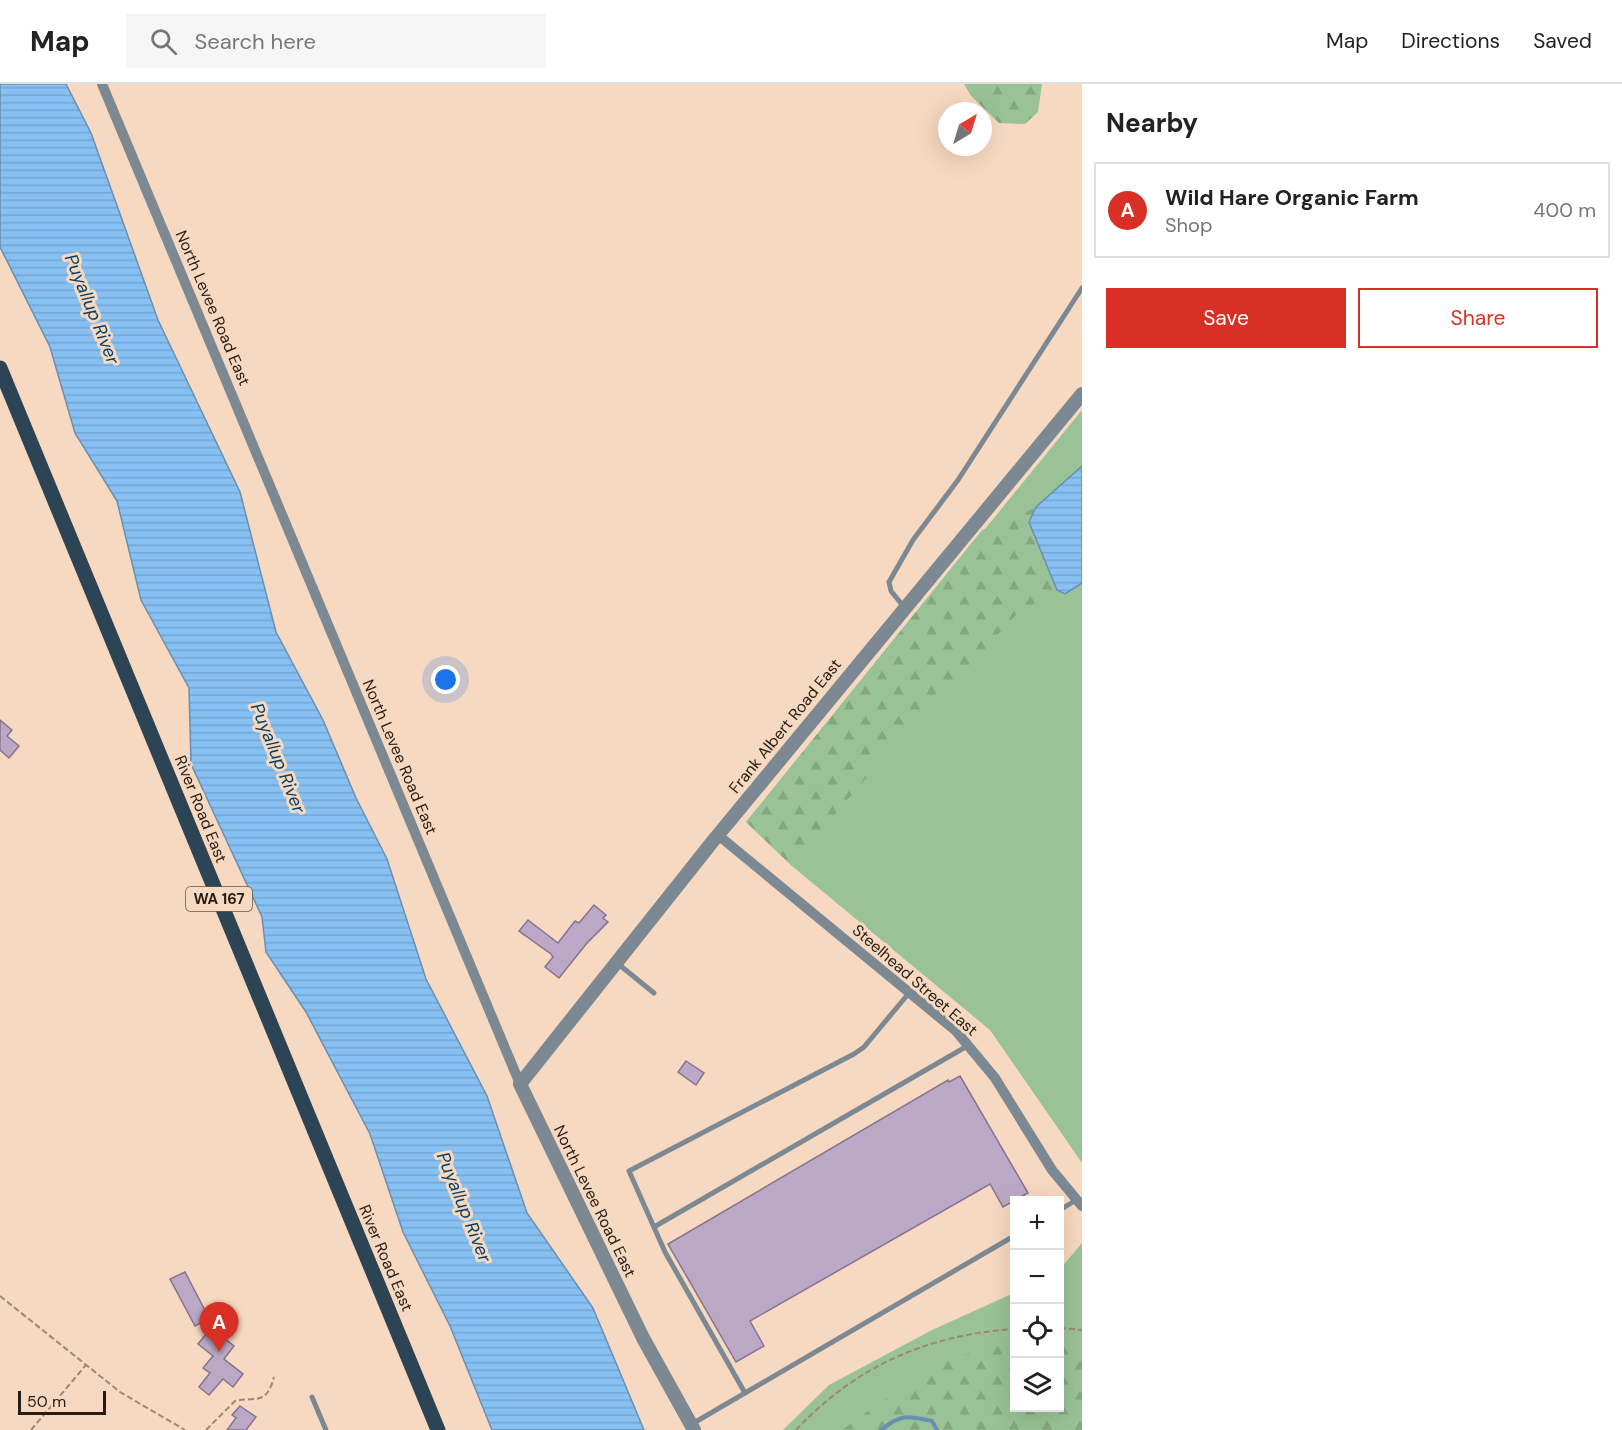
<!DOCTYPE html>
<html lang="en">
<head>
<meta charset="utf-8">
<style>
	:root { --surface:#fff; --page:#f6f6f6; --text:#222; --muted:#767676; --line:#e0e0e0; --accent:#d93025 }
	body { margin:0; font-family:"DM Sans",sans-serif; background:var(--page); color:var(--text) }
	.controls { position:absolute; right:18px; bottom:18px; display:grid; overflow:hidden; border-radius:0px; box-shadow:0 6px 24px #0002 }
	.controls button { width:54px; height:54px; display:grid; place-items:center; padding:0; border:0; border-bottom:2px solid var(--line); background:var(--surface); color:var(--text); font:30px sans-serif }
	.compass { position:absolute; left:938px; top:18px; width:54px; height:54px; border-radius:50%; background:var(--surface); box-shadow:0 6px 24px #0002; rotate:38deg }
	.scale { position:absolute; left:18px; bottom:15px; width:88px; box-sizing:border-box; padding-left:6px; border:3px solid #281d15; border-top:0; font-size:16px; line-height:21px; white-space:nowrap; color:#281d15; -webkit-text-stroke:4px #f7d8c0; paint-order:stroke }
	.you { position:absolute; left:446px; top:596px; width:21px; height:21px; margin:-15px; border:4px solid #fff; border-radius:50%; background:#1a73e8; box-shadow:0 0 0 9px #1a73e833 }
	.badge { display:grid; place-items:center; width:39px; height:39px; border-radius:50%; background:var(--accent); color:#fff; font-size:20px; font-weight:700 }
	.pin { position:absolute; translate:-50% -50px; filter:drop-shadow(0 2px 3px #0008) }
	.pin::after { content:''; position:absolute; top:32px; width:21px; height:18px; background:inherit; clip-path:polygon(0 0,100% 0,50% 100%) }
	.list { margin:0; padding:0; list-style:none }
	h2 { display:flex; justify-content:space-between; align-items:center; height:78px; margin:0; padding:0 24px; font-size:26px }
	h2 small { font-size:20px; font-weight:400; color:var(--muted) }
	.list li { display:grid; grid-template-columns:39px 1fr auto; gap:18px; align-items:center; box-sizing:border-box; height:96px; margin:0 12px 12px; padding:0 12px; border:2px solid var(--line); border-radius:0px }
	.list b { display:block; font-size:22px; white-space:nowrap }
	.list p { margin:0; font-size:20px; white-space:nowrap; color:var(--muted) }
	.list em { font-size:20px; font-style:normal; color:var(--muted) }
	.actions { display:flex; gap:12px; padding:18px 24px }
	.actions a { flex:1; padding:14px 0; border:2px solid var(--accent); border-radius:0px; text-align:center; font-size:21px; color:var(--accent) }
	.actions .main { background:var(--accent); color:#fff }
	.icon { flex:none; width:33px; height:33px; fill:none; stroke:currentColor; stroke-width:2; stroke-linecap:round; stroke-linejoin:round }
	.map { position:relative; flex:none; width:1082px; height:1346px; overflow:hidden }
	header { display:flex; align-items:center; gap:36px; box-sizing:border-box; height:84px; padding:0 30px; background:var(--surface); border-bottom:2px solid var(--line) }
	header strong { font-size:28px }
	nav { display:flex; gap:33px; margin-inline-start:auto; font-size:21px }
	.search { width:420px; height:54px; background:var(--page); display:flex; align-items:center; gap:15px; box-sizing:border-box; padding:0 21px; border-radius:0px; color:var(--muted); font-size:22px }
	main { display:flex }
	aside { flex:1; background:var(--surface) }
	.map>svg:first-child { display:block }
	.green { fill:#99c296 }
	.forest { fill:url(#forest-firs) }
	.water { fill:url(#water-rules); stroke:#6a8fb0; stroke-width:1.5 }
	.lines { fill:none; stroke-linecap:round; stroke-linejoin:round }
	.stream { stroke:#6a8fb0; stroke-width:4 }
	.building { fill:#bba8c6; stroke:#85738f; stroke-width:1.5 }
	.path { stroke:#9d8776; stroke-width:2; stroke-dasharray:6 3; stroke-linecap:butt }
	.service { stroke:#7c8993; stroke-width:5 }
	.minor { stroke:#7c8993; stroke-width:10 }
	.tertiary { stroke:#7c8993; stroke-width:14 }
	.primary { stroke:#2d4454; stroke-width:15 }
	.labels { text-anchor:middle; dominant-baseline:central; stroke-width:6; stroke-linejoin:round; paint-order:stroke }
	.shield { fill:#f7d8c0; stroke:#665548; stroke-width:1.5 }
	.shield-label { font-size:15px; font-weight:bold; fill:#281d15 }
	.street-label { font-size:16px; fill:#281d15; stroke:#f7d8c0 }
	.water-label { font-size:18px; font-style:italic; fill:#053f67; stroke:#f7d8c0 }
</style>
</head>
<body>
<header>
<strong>Map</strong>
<div class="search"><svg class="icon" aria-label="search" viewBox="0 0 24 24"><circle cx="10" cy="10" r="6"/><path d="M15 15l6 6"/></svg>Search here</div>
<nav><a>Map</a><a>Directions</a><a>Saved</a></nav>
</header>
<main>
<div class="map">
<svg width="1082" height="1346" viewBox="0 0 1082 1346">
	<defs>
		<pattern id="forest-firs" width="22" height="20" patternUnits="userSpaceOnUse" patternTransform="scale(1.5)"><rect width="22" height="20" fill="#99c296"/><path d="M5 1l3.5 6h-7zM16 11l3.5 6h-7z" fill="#84a680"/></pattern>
		<pattern id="water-rules" width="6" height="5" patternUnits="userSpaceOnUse" patternTransform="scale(1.5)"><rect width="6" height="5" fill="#87c0f3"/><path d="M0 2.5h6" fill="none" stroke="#75a5cf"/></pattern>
	</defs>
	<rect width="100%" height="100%" fill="#f7d8c0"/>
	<!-- green -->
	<g class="green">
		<polygon points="1082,326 1082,1079 990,946 792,782 746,738"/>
		<polygon points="1082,1159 1082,1346 783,1346 829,1301 932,1246 1014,1209 1014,1324 1060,1324 1060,1185"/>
	</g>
	<!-- forest -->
	<g class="forest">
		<polygon points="964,0 1042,0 1038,28 1025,40 999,39 971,12"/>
		<polygon points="1036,423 1029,438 1057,506 1017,530 865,695 792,782 746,738 982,446 998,442"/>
		<polygon points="996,1262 1014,1262 1014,1324 1060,1324 1060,1262 1082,1262 1082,1346 842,1346 882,1317 953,1274"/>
	</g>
	<!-- water -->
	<g class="water">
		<polygon points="0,0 66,0 91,49 158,236 240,408 276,548 323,636 356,714 387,775 426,895 487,1012 527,1129 593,1224 644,1346 492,1346 450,1242 403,1148 370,1050 306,928 266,868 262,833 191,680 189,604 141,516 117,417 75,349 50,263 0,163"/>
		<polygon points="1082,382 1082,499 1065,510 1057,506 1029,438 1036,423"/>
	</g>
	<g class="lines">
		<!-- stream -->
		<path class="stream" d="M 881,1346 C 902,1329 908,1332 932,1337 L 937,1346"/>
	</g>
	<!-- building -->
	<g class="building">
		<polygon points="0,636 12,646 7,652 19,662 9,674 0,666"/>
		<polygon points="594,821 606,831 603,834 608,838 587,859 559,894 545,883 553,873 551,870 519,847 528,836 558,859 575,837 579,839"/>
		<polygon points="686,977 704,989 696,1001 678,988"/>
		<polygon points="960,992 1028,1109 1003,1123 990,1100 750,1237 764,1262 736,1278 668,1160 948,996 949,998"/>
		<polygon points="185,1188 209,1234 195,1242 170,1195"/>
		<polygon points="211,1244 234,1262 224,1275 243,1290 233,1303 223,1295 209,1311 199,1303 210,1289 203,1284 213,1272 198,1260"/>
		<polygon points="240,1322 256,1333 246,1346 227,1346 236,1334 232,1331"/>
	</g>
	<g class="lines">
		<!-- path -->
		<g class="path">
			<polyline points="0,1212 120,1308 185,1346"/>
			<polyline points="1060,1244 1082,1246"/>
			<polyline points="31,1346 86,1281"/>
			<path d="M 206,1346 L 235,1317 C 255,1312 266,1323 274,1293"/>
			<path d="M 796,1346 C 856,1282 927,1251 1014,1245"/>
		</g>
		<!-- service -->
		<g class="service">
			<polyline points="904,523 891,507 889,498 913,456 958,396 1082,204"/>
			<polyline points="617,879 654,909"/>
			<polyline points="1060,1126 1076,1116"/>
			<polyline points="654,1143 969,961"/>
			<polyline points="745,1309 665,1168 629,1087 854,970 864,963 909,909"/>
			<polyline points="312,1313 326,1346"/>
			<polyline points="692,1340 1014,1152"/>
		</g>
		<!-- minor -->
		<g class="minor">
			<polyline points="102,0 520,1000"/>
			<polyline points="718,751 956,947 995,994 1052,1086 1082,1122"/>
		</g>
		<!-- tertiary -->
		<polyline class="tertiary" points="694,1346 643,1254 520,1000 713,757 1082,310"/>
		<!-- primary -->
		<polyline class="primary" points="0,284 438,1346"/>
	</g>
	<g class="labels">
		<!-- shield labels -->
		<rect class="shield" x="186" y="803" width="66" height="24" rx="4.5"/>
		<g class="shield-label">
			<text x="219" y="815">WA 167</text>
		</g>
		<!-- street labels -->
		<g class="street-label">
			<text transform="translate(213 224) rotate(67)">North Levee Road East</text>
			<text transform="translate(785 642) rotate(-51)">Frank Albert Road East</text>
			<text transform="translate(400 673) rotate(67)">North Levee Road East</text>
			<text transform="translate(201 725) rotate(68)">River Road East</text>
			<text transform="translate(915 896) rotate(41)">Steelhead Street East</text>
			<text transform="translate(595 1117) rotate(64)">North Levee Road East</text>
			<text transform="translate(386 1174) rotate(67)">River Road East</text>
		</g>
		<!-- water labels -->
		<g class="water-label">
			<text transform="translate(92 225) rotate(68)">Puyallup River</text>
			<text transform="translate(278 674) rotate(68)">Puyallup River</text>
			<text transform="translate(464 1123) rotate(68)">Puyallup River</text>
		</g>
	</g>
</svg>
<div class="controls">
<button>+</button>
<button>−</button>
<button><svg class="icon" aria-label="locate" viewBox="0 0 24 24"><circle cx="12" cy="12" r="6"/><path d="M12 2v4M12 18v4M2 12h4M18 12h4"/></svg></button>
<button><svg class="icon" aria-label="layers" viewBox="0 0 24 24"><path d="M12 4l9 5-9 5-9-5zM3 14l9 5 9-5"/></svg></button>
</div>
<svg class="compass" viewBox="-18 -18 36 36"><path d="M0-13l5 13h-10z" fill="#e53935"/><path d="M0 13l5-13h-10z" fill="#767676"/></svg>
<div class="scale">50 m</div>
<div class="you"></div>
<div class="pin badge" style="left:219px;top:1268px">A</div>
</div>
<aside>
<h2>Nearby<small></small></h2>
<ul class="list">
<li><span class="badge">A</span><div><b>Wild Hare Organic Farm</b><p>Shop</p></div><em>400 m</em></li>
</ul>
<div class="actions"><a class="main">Save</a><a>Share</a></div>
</aside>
</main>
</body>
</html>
